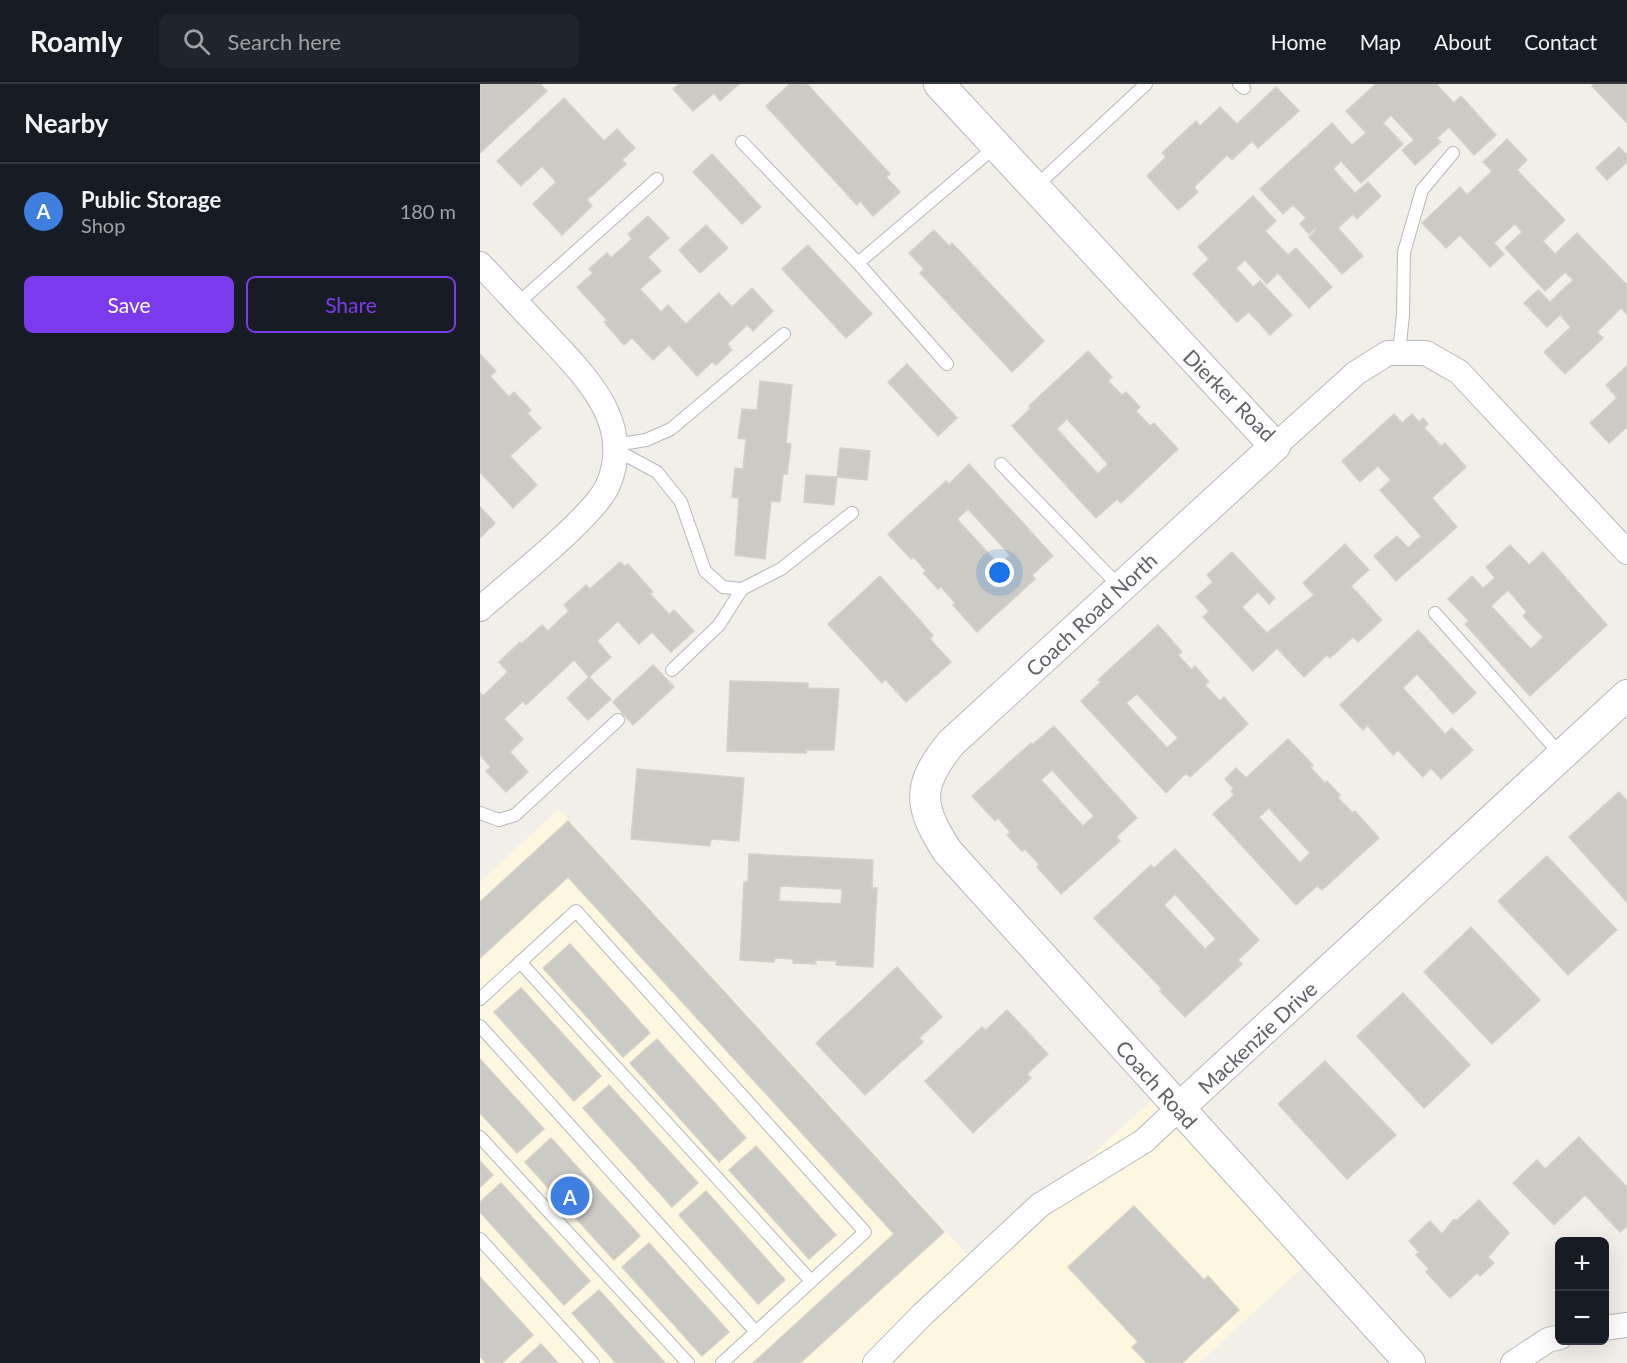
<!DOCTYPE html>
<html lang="en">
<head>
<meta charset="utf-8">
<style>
	:root { --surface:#171b24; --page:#20242c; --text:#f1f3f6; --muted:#9ea1a6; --line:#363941; --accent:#7c3aed }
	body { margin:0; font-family:Lato,sans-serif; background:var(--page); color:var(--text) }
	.controls { position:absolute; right:18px; bottom:18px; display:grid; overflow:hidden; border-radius:9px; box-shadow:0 6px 24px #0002 }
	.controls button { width:54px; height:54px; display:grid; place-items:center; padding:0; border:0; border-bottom:2px solid var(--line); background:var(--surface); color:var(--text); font:30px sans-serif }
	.you { position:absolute; left:520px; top:489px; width:21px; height:21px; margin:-15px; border:4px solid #fff; border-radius:50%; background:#1a73e8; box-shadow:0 0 0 9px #1a73e833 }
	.badge { display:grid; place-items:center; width:39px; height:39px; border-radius:50%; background:var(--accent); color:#fff; font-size:20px; font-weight:700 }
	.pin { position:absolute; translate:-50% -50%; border:3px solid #fff; box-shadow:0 2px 6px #0006 }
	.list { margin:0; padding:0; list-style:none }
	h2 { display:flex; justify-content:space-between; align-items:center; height:78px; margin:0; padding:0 24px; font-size:26px }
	h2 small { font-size:20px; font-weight:400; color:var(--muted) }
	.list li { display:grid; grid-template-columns:39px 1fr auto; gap:18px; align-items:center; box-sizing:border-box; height:96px; padding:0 24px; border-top:2px solid var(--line) }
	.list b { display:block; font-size:22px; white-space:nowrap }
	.list p { margin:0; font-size:20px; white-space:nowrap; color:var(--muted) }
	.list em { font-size:20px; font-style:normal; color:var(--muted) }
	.actions { display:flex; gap:12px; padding:18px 24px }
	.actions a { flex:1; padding:14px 0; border:2px solid var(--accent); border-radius:9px; text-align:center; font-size:21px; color:var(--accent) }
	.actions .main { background:var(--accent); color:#fff }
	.icon { flex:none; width:33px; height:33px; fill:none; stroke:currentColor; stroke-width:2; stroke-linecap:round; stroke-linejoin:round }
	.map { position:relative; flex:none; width:1147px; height:1279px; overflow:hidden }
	header { display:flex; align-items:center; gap:36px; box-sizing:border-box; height:84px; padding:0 30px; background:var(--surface); border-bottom:2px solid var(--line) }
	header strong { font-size:28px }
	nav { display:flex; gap:33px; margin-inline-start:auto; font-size:21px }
	.search { width:420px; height:54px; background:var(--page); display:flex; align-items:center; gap:15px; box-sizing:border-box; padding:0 21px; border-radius:9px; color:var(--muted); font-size:22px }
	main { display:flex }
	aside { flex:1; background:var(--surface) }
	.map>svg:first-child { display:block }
	.commercial { fill:#fef7e0 }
	.building { fill:#cccac5; stroke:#d6d1c6; stroke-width:1.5; fill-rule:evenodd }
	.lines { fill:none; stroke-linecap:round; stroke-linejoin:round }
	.service-casing { stroke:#b5b8bc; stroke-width:14 }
	.minor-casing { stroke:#b5b8bc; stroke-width:26 }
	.tertiary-casing { stroke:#b5b8bc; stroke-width:32 }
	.service { stroke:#fff; stroke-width:12 }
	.minor { stroke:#fff; stroke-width:24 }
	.tertiary { stroke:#fff; stroke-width:30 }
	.labels { text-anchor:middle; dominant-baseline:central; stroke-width:5; stroke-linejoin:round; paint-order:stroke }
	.street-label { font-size:21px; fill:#5f6368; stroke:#fff }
</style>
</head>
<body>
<header>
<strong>Roamly</strong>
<div class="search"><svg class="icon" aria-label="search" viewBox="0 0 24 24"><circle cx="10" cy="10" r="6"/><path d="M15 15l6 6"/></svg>Search here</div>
<nav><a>Home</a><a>Map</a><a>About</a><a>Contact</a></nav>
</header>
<main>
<aside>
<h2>Nearby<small></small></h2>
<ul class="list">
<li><span class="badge" style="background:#3f7fe0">A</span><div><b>Public Storage</b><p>Shop</p></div><em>180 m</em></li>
</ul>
<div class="actions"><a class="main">Save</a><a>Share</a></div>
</aside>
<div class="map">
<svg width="1147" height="1279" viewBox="0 0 1147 1279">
	<rect width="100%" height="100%" fill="#f1efe8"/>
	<!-- commercial -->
	<polygon class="commercial" points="79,725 494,1178 685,1004 837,1170 719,1279 0,1279 0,798"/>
	<!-- building -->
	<g class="building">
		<polygon points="0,0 60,0 67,7 0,69"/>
		<polygon points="199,0 259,0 240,17 234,9 213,27 193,5"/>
		<polygon points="310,0 327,0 410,90 406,93 420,108 393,132 380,117 377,121 286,22"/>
		<polygon points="896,0 956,0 974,19 981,12 1016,51 994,71 969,43 957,54 961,58 935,81 922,66 934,56 911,31 903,39 923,60 881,99 861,77 853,85 875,109 888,98 901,112 877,135 873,130 858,144 883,172 862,190 829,153 836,146 835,144 829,150 820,140 826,134 813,121 803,130 780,105 852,39 872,61 886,49 866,27"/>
		<polygon points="1114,0 1147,0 1147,39 1112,2"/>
		<polygon points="796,3 819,27 778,64 772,57 752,76 747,71 714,103 718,108 698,126 667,92 686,73 682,69 716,37 720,42 740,23 757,40"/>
		<polygon points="84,14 124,57 137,45 155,64 142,76 146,80 107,116 112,122 82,151 53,120 76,98 62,82 41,102 17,77"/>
		<polygon points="1027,55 1047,76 1037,86 1085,136 1063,157 1075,170 1097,149 1147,201 1147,230 1141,224 1117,248 1123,254 1085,290 1064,268 1091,243 1080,231 1067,243 1044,219 1058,206 1070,218 1093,196 1085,188 1065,207 1025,164 1042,148 1035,140 1014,159 1024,170 1010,183 980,151 966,164 942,139 980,103 987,111 1012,87 1003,78"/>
		<polygon points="1139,63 1147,71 1147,78 1127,96 1116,84"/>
		<polygon points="232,70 281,123 262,140 213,88"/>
		<polygon points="773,112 796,137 785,147 808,171 816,164 852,203 829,224 798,189 787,200 765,176 756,184 773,203 780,197 812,231 790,251 769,228 757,238 713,190 729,175 718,163"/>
		<polygon points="168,132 189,154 168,173 181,187 160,205 181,228 188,221 206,240 239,209 252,223 272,204 293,227 273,247 267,241 247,260 252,266 236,281 232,278 217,292 189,261 173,276 152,254 144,261 124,238 127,236 97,203 113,189 109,185 127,169 131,174 152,155 148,150"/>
		<polygon points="226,141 248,164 220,189 199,166"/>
		<polygon points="454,146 469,162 472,159 564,257 532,288 440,189 444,185 429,169"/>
		<polygon points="328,161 392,230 366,254 302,185"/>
		<path d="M 608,267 L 632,293 L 628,297 L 642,311 L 646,308 L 660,323 L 656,327 L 670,342 L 674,339 L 698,365 L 641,419 L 637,415 L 616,434 L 532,342 L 551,324 L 549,322 ZM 587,335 L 628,380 L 618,390 L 577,345 Z"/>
		<polygon points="0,270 16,287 10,292 29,313 34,308 51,326 47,329 61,344 30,372 57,401 33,424 0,388"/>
		<polygon points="427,280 477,334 458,352 408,298"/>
		<polygon points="1147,282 1147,343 1129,359 1110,339 1137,314 1126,301"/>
		<polygon points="280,297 312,301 306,359 311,360 307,390 303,390 300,418 291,417 285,475 255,471 259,414 252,413 255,384 263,385 266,355 258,354 262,325 277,326"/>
		<polygon points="914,330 922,339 932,330 939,338 943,334 948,340 944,344 961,362 965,359 986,383 952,414 977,443 916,497 894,472 917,452 928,464 941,452 900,406 911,396 898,382 880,398 862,377"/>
		<polygon points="360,364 390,367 387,396 357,393"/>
		<path d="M 489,380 L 573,472 L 552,491 L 555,495 L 497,548 L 473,521 L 475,519 L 461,503 L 458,505 L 443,489 L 446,487 L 434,473 L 431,475 L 408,450 L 466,397 L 469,400 ZM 488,425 L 530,471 L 519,481 L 477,435 Z"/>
		<polygon points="326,391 357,393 354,421 324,418"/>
		<polygon points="0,423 15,439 0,454"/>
		<polygon points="865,460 889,486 871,502 902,536 878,558 873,553 850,574 847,571 824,593 797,564 773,587 723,533 729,527 716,513 733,498 727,491 752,468 795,514 789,520 778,508 762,523 787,549 834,511 823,499"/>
		<path d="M 1030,461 L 1049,481 L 1063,468 L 1127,541 L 1050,612 L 985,540 L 989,537 L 968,515 L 992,492 L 1003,504 L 1015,494 L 1006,483 ZM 1028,506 L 1047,528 L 1043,532 L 1063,553 L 1051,565 L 1011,522 Z"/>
		<polygon points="140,478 145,482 148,480 173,508 170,510 189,530 194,526 214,547 191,568 172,548 159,560 138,537 117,557 131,573 109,593 94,576 46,621 43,617 24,635 43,655 30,668 48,688 26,708 6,687 11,683 0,671 0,609 3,612 28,588 19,578 40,558 41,560 62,541 68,547 89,527 84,521 106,501 110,505"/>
		<polygon points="400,492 453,551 450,555 471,578 426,618 405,595 402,599 348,540"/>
		<path d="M 678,541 L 702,568 L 698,571 L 712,586 L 715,582 L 729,598 L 725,601 L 740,617 L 744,613 L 768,640 L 710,693 L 706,689 L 686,709 L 601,617 L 621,598 L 618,596 ZM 657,610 L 698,654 L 687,664 L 646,619 Z"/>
		<polygon points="938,546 996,609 973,630 937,590 923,604 965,650 972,644 993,666 961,695 951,684 943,693 918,666 913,671 887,641 883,646 860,621"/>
		<polygon points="173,581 194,603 153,641 133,618"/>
		<polygon points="109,593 131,615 108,636 87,614"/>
		<polygon points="250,597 328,599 328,604 359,605 354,666 326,666 326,669 247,667"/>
		<path d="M 574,642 L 657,734 L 636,753 L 640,757 L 581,810 L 557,783 L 559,780 L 545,765 L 542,767 L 527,751 L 530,748 L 518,734 L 515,737 L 492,712 L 551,659 L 552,661 ZM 572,686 L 614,732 L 603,742 L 561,696 Z"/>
		<path d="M 808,655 L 833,681 L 831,684 L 845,699 L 847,697 L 860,711 L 858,714 L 873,729 L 875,727 L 899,754 L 842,806 L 837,802 L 816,821 L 733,730 L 754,711 L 751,707 L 754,705 L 745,695 L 756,684 L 766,694 ZM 789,724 L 830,769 L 820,779 L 779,733 Z"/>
		<polygon points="157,685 264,694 259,757 231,755 230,762 151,755"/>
		<polygon points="1139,708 1147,717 1147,818 1089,753"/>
		<polygon points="88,737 464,1148 320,1279 273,1279 414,1150 88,793 0,874 0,818"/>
		<path d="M 695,765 L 779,856 L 758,876 L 762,880 L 705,933 L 680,907 L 682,905 L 614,834 L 671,781 L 674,784 ZM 695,810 L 736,855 L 725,865 L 684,821 Z"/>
		<path d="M 269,770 L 393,776 L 392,804 L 397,804 L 393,883 L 356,881 L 357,877 L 335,876 L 336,880 L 313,879 L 313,875 L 295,874 L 294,878 L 260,876 L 264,798 L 268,798 ZM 300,802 L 362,805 L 361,820 L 299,817 Z"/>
		<polygon points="1067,772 1137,846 1088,891 1018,817"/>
		<polygon points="991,843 1060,916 1012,960 944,888"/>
		<polygon points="90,860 170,949 143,973 63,884"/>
		<polygon points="417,883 462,933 439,954 443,958 385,1011 336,959"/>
		<polygon points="41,904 121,992 94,1017 14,928"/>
		<polygon points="923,909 990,981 944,1024 877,952"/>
		<polygon points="527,926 568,970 547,990 551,994 493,1049 445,997 502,943 506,946"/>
		<polygon points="177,955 266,1054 239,1078 150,979"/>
		<polygon points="0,975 64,1045 37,1069 0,1029"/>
		<polygon points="845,977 916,1051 867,1095 798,1020"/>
		<polygon points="129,1001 218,1099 192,1123 103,1024"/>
		<polygon points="1099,1053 1147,1103 1147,1142 1140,1148 1105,1111 1074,1141 1033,1099 1057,1076 1065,1085"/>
		<polygon points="71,1054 160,1152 134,1176 45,1078"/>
		<polygon points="276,1062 356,1151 329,1175 249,1086"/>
		<polygon points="0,1077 13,1091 0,1103"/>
		<polygon points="21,1099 110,1197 84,1221 0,1128 0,1118"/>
		<polygon points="226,1107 305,1196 278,1220 199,1131"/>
		<polygon points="999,1116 1029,1149 1008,1173 1014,1179 1000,1192 997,1189 970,1214 946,1188 949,1185 936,1171 939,1168 929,1157 950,1137 962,1150 973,1136 977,1136"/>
		<polygon points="654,1122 724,1196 728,1192 759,1226 702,1279 667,1279 652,1263 658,1258 588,1183"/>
		<polygon points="169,1159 249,1248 222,1272 142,1183"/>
		<polygon points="0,1193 53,1251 22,1279 6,1279 0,1272"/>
		<polygon points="119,1206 185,1279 136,1279 92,1229"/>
		<polygon points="61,1260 78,1279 40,1279"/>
	</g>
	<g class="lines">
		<defs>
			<g id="service">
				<polyline points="759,0 764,4"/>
				<polyline points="262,58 378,179"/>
				<polyline points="555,103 666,0"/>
				<polyline points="37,220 177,95"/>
				<polyline points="919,269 923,231 924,168 942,106 973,69"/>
				<polyline points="467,280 378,179 516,62"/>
				<polyline points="135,361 166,356 191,345 304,250"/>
				<polyline points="136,366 177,388 201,418 225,487 243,503 262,505 301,485 372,429"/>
				<polyline points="521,380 640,503"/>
				<polyline points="955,529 1081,671"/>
				<polyline points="192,586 239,541 262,505"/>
				<polyline points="0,729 19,736 35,731 138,636"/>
				<polyline points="40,878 331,1197"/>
				<polyline points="0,915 96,827 385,1148 242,1279"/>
				<polyline points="0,942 276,1248"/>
				<polyline points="0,1053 208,1279"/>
				<polyline points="0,1155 113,1279"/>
			</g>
			<g id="minor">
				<path d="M 0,180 C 22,203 44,227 66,250 C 104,291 155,339 128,401 C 114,433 30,498 0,525"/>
				<polyline points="795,362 876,289 908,269 946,269 979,288 1147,468"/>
				<polyline points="1124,1244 1147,1241"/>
				<polyline points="395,1279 442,1231 560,1121 664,1057 699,1024"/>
				<polyline points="1033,1279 1068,1256 1080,1253"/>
			</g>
			<g id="tertiary">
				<path d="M 459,0 L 795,362 L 471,659 C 436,702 438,722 468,768 L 930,1279"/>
				<polyline points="699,1024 1147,611"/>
			</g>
		</defs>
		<!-- service casing -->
		<use href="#service" class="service-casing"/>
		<!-- minor casing -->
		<use href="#minor" class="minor-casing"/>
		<!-- tertiary casing -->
		<use href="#tertiary" class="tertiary-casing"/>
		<!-- service -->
		<use href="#service" class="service"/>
		<!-- minor -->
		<use href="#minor" class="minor"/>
		<!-- tertiary -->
		<use href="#tertiary" class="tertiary"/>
	</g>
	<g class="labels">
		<!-- street labels -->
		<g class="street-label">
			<text transform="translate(750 311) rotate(45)">Dierker Road</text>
			<text transform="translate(611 530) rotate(-43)">Coach Road North</text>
			<text transform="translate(777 953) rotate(-43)">Mackenzie Drive</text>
			<text transform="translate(677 1000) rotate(48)">Coach Road</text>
		</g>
	</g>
</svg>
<div class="controls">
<button>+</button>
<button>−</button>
</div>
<div class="you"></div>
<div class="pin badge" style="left:90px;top:1112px;background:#3f7fe0">A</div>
</div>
</main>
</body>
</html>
